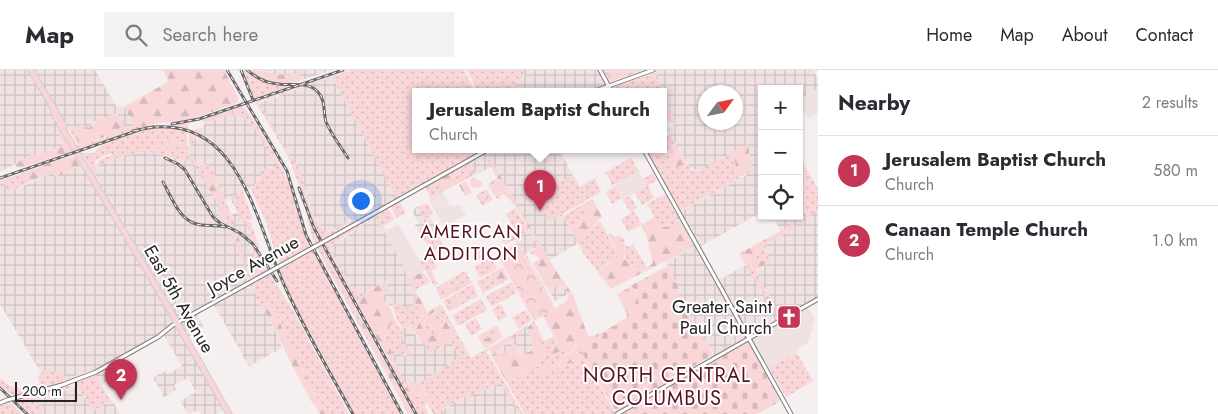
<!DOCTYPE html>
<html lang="en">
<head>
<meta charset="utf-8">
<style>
	:root { --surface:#fff; --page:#f2f2f3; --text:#2b2b33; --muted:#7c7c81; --line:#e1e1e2; --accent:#c53554 }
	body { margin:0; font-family:Jost,sans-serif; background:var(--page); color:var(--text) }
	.controls { position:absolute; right:15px; top:15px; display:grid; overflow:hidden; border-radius:0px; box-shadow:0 1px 4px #0004 }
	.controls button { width:45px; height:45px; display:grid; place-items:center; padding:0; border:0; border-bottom:1px solid var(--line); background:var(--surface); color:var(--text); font:25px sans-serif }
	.compass { position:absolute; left:698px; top:15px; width:45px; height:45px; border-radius:50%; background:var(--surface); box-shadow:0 1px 4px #0004; rotate:57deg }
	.scale { position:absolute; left:15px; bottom:12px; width:62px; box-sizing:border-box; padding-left:5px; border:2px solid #252223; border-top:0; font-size:14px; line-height:18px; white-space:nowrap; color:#252223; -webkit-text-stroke:4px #fefefe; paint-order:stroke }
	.you { position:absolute; left:360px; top:130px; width:18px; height:18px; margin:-12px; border:4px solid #fff; border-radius:50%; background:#1a73e8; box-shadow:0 0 0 8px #1a73e833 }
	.badge { display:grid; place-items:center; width:32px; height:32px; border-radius:50%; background:var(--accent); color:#fff; font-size:16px; font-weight:700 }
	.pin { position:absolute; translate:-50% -41px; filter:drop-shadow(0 1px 2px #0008) }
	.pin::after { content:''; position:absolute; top:26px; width:18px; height:15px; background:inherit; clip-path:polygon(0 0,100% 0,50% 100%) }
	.popup { position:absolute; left:412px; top:18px; width:255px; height:65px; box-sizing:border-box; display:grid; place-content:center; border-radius:0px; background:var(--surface); filter:drop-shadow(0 1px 4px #0005); font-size:16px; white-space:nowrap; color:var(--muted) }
	.popup b { font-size:19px; color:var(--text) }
	.popup::after { content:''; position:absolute; left:50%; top:100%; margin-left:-10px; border:10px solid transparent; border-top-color:var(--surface) }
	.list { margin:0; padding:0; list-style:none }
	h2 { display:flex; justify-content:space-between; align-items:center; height:65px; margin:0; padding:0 20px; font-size:21px }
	h2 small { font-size:16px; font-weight:400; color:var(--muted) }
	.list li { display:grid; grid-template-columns:32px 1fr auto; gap:15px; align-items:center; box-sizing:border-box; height:70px; padding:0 20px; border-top:1px solid var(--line) }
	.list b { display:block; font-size:19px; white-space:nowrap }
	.list p { margin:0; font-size:16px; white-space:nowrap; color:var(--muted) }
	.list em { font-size:16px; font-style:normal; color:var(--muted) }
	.icon { flex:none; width:28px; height:28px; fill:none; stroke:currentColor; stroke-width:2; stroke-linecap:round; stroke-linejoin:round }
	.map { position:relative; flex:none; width:818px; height:344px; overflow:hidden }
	header { display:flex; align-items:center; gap:30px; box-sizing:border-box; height:70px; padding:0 25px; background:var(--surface); border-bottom:1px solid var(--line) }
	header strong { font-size:24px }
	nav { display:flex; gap:28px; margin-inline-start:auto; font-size:18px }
	.search { width:350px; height:45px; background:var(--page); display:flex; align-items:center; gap:12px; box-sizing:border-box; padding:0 18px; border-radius:0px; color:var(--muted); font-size:19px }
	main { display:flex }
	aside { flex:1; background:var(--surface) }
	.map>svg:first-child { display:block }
	.built { fill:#f0e1e2 }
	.industrial { fill:url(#industrial-grid); fill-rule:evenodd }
	.grass { fill:url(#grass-dots); fill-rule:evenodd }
	.forest { fill:url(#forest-firs) }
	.cemetery { fill:url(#cemetery-stones) }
	.park { fill:url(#park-crowns) }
	.garden { fill:url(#garden-furrows) }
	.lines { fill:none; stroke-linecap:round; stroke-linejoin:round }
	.minor-casing { stroke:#827d7d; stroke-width:5 }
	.major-casing { stroke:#cfcecf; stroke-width:7 }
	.minor { stroke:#fff; stroke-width:3 }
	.major { stroke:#f8d5d8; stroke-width:5 }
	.rail-casing { stroke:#6c6869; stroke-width:3 }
	.rail { stroke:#fefefe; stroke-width:1; stroke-dasharray:4; stroke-linecap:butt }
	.minor-bridge-casing { stroke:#827d7d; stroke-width:5; stroke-linecap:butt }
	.minor-bridge { stroke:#fff; stroke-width:3 }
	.labels { text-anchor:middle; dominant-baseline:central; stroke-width:4; stroke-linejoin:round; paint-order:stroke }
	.street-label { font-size:18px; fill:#252223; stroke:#fefefe }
	.poi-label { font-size:18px; fill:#252223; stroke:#fefefe; text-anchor:end }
	.neighbourhood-label { font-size:19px; letter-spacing:1px; fill:#581321; stroke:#fefefe }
	.quarter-label { font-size:20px; letter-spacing:1px; fill:#581321; stroke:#fefefe }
</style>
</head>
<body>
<header>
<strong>Map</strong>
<div class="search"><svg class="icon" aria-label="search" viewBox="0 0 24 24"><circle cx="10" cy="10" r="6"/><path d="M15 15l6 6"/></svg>Search here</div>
<nav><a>Home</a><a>Map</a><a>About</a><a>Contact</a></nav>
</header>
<main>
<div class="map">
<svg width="818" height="344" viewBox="0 0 818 344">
	<defs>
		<pattern id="industrial-grid" width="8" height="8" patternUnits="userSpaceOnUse" patternTransform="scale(1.25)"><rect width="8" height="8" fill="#f0e1e2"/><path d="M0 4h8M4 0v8" fill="none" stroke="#cec1c2"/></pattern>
		<pattern id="grass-dots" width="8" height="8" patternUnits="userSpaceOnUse" patternTransform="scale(1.25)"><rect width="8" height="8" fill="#f9d7d9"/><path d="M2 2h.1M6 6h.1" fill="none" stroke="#d5b8ba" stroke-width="1.8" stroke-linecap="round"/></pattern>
		<pattern id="forest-firs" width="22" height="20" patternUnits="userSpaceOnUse" patternTransform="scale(1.25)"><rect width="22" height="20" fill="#f9d7d9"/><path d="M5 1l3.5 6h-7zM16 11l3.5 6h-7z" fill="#d5b8ba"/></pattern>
		<pattern id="cemetery-stones" width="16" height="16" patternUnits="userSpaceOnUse" patternTransform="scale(1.25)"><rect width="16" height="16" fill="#f9d7d9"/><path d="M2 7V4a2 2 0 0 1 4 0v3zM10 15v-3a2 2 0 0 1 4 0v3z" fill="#d5b8ba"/></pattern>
		<pattern id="park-crowns" width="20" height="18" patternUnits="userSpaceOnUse" patternTransform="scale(1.25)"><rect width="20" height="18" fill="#f9d7d9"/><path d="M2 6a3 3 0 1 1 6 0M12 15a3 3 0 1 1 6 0" fill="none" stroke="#d5b8ba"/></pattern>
		<pattern id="garden-furrows" width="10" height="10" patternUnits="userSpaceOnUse" patternTransform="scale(1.25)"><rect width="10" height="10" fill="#f9d7d9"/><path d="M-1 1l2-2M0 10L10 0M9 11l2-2" fill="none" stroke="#d5b8ba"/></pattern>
	</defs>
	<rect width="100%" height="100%" fill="#f5eff0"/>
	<!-- built -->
	<g class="built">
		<polygon points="818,18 818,43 808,49 799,34 799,29"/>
		<polygon points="639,101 647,116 623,130 615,115"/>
		<polygon points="442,122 450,136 453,135 454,137 459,134 466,145 444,157 429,130"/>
		<polygon points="398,154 425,200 409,209 384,162"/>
		<polygon points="807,236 815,249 808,273 797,279 798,282 765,300 749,272 749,269"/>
	</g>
	<!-- industrial -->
	<g class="industrial">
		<polygon points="0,0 95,0 116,36 124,37 134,55 127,59 95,51 89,58 81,55 63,62 58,61 64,75 36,85 32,85 0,102"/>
		<polygon points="262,0 297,0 297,3 287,6 279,5"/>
		<polygon points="306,0 333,0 302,10 299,4"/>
		<polygon points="522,0 603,0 614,22 519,22 514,12 525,6"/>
		<path d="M 655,0 L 813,0 L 818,9 L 818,18 L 799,29 L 799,19 L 762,19 L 762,142 L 701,176 L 719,210 L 746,195 L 772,238 L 775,236 L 757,204 L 757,201 L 770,192 L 764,175 L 794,159 L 793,154 L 781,161 L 773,146 L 799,146 L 799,133 L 807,147 L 818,141 L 818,229 L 749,268 L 749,272 L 716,289 L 677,221 L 680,219 L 666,192 L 688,180 L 692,174 L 676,144 L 752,102 L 748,74 L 705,98 L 698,101 L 690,98 L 667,59 L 675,54 ZM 706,22 L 736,22 L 736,52 L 706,52 Z"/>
		<polygon points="332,7 399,132 375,145 402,194 414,220 415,225 415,233 410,238 403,239 400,232 390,236 383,230 382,227 388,214 387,211 381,213 361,227 356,218 352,219 329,177 346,167 369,150 369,148 359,154 355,149 326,163 313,145 307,124 290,87 258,33"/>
		<polygon points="233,45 243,48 254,56 275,93 279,92 280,94 276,97 267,98 262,107 251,119 225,130 212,99 206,95 193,91 190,87 188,77 192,75 201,58 206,53 222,47"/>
		<polygon points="483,80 559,80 573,105 534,125 550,151 562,144 579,173 549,190 488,86 486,87 492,97 478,104 470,92 469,88"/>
		<polygon points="146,81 194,93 219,135 219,149 223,153 233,157 232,155 235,153 231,145 240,142 240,151 245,149 252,166 249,168 251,181 254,185 254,189 248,195 251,208 257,229 272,253 282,278 249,296 214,235 197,244 204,257 188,267 228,337 216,344 201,344 199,340 188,344 180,331 196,322 188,308 174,315 176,320 164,327 153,308 165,301 167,304 182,296 163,264 111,294 118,305 101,315 96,306 89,301 66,309 52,303 50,299 41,303 0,234 0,110 2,110 9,122 53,103 56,108 81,95 95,106 95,97 97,96 121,86"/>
		<polygon points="417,137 425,150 430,147 438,161 436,163 424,170 423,169 415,155 419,153 412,141"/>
		<polygon points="529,160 538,176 524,185 515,169"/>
		<polygon points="563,216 568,224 555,231 547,217"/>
		<polygon points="528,255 527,260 533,276 530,282 518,284 509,279 500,285 492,287 491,285 494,281 501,278 522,262 521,259"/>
		<polygon points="410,256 418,269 451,272 460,287 422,312 405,314 392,286 398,283 403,271 404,265 400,259"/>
		<polygon points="501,313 520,344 444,344 442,340 461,329"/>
		<polygon points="77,316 93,341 112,330 120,344 42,344 42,340 35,329 52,325"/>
	</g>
	<!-- grass -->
	<g class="grass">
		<polygon points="242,0 246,0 265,12 289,17 254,30 249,21"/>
		<path d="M 351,0 L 464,0 L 475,22 L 416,22 L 416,80 L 483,80 L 397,129 L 332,7 L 258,32 L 290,87 C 303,96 306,128 312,143 C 315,150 321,156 326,163 L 356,149 L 357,150 L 322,170 L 310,146 L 289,88 L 255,31 Z"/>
		<polygon points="467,0 522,0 525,6 514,12 519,22 478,22"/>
		<polygon points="656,2 663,22 614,22 614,17"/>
		<polygon points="243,36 254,51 279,92 275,93 272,90 254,56 243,48 225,42"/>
		<path d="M 122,51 L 127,59 L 134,55 L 145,57 L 73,81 L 71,77 L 78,75 L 69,60 L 75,57 L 79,75 C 92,71 120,67 122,51 Z"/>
		<path d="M 188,53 C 187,61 185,86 194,91 C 200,94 206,95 212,99 L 235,154 L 232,155 L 233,158 L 224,153 L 226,150 L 217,114 L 207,102 L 200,105 L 194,93 L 146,81 L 121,86 L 97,96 L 99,90 L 112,85 L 111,83 C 98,89 90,88 98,104 L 95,106 L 82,83 L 93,83 L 102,75 L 144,60 ZM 180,68 L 184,77 L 156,77 Z"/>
		<polygon points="201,58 192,75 189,76 189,61"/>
		<path d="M 670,64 L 678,78 L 677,78 L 687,95 L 688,94 L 690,99 L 694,101 L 698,101 L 731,83 C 738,92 734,99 739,107 L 742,107 L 680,141 L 646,82 L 646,80 L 664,80 L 664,67 Z"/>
		<polygon points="799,85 818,119 818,141 807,147 799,133"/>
		<polygon points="631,88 639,101 612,116 608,106 604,103"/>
		<path d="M 280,94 L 291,117 L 303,160 L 401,344 L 354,344 L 291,227 L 279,199 L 287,193 L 285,190 L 279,194 L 266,152 L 251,119 L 262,107 L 260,102 C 266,97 274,99 280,94 Z"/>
		<polygon points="463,95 470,107 458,114 449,103"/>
		<polygon points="40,97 26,107 29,112 9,122 2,110"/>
		<polygon points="653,103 657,110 648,116 654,128 642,135 635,123 647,116 643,109"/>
		<polygon points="573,105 580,117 595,108 601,122 550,151 534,125"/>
		<polygon points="441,108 441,112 446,120 431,129 425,117"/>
		<polygon points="497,108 497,122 504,124 497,129 488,114"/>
		<polygon points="615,116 622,128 612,134 606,122"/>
		<polygon points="486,119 493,129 482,136 476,125"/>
		<polygon points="243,122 253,150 238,150 240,143 237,142 230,128"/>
		<polygon points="665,124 683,156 660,157 653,148 654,146 647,134"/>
		<polygon points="630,126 637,138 630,142 623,130"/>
		<path d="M 592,129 L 595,133 L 592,132 L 584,137 L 587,147 C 582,153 575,154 573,163 L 563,146 Z"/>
		<polygon points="399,131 406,143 396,148 391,136"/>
		<polygon points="427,133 433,143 425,150 417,137"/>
		<polygon points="387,138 395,149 383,156 386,160 384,162 374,145"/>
		<polygon points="515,138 529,160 518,166 506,144"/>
		<polygon points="634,141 642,154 628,162 621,149"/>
		<polygon points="309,146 318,167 363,252 361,252 361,254 397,324 314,173 307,149"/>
		<polygon points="369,148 369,150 329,177 352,219 356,218 361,227 357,233 358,237 324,173"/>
		<polygon points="245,150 251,152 260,180 249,167 251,166"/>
		<polygon points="600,151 619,187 600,199 611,219 583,183 575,167 580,169"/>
		<polygon points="436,163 443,175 432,182 424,170"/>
		<path d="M 250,172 L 257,180 L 267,201 L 252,209 L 248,195 C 258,185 252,184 250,172 Z"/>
		<polygon points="479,174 486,186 477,191 473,178"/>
		<path d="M 626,174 L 628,177 L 633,174 L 647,198 L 641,201 C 626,190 622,195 626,174 Z"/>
		<polygon points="764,175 770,190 770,192 766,190 760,192 755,187 758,179"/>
		<polygon points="744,181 744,184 753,199 757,201 757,204 775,236 772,238 739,184"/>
		<polygon points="526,184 550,227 554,237 525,185"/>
		<polygon points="430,185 437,198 431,201 438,214 435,215 433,214 420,191"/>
		<polygon points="491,187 497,199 480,208 474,197"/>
		<polygon points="503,197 506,204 503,201 481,217 494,209 509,209 483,223 477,212"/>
		<polygon points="463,202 466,202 472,213 456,222 458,211 457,210 453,218 447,215 445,219 446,224 441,230 436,218"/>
		<polygon points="269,203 291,237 349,344 325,344 273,239 266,233 262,234 262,236 257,229 253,212"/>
		<polygon points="426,206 430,212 415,220 413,216 422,207"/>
		<polygon points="510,213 512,213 517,223 491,237 486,226"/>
		<polygon points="473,214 478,226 450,241 449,241 443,231 449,228 447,229 454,237 460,235 462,232 456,223"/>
		<polygon points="481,229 487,240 458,256 452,245"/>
		<path d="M 400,232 L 403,239 L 410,237 L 415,233 L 423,245 L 416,257 L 430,278 L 451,270 L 452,264 L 449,254 L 444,252 L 438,255 L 432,252 L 431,254 L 436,261 L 433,266 C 404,261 437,242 442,236 L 471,288 L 511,265 L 488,280 L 487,282 L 523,344 L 520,344 L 501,313 L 461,329 L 442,339 L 444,344 L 438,344 L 422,318 L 405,318 L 404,319 L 390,294 L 393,294 L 394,292 L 406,314 L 422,312 L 460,287 L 451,272 L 430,282 L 410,256 L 402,258 L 398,252 L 392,235 Z"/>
		<polygon points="501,234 507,246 499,251 492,239"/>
		<polygon points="526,240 532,250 519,259 512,247"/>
		<path d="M 394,248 L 404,265 L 403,271 L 411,283 L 404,287 L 398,283 L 392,286 L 391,280 L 385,271 C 384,263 392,257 394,248 Z"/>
		<polygon points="476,248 482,259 471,266 465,254"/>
		<path d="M 534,251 L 544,271 L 554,266 L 557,275 L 551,285 L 574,276 L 577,277 L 559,289 L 560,293 L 559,295 L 543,304 L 577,290 L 582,289 L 585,291 L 615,342 L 663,314 L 664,315 L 615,344 L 525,344 L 507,313 L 525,303 L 530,296 L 545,286 C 545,281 535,259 532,253 Z"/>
		<polygon points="496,256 503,267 485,278 483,275 490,274 500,268 495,264 487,269 481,267 479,269 478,266"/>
		<polygon points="797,283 813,311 786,327 769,298"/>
		<path d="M 50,298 L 52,302 L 60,299 L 66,309 L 90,302 C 70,316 36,320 13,327 L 0,316 L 0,308 C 16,323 21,319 40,313 L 38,308 L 41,303 Z"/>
		<polygon points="94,305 96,306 111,331 93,341 77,315 78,312"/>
		<polygon points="70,315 72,317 35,329 42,340 42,344 29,344 15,329"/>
		<polygon points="418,326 423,328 427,333 425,335 428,344 418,344 410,330"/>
		<polygon points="9,331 22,344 0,344 0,335"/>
	</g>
	<!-- forest -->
	<g class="forest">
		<polygon points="163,0 224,0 237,25 238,31 235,34 185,51 159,53 145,57 134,55 124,37 166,13 168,10"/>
		<path d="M 249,0 C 265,0 279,7 296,4 L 297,0 L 306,0 L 299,4 L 302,10 C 283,17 264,13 249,0 Z"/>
		<polygon points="664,24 676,54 674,55 669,51 664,53"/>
		<polygon points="225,42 233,43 234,45 222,47 206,53 203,52 203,49"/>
		<path d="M 117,43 C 119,46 123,50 122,54 C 121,64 87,73 78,75 L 75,57 L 83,55 L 89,58 L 98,49 Z"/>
		<polygon points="61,59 73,81 23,97 16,97 15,94 32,84 36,85 64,75 58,61"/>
		<polygon points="180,68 186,72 186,74 184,77 156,78 162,74"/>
		<path d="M 748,74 L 752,102 L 739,107 C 734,100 738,93 731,83 Z"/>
		<path d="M 677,78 L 678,78 L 687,95 L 675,96 C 666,91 670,83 677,78 Z"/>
		<path d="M 488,85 L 549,190 L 573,225 L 588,266 C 601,266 615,254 626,248 L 627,244 L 617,224 L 631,217 L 637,223 L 643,241 L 580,277 L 616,341 L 585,291 L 582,289 L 577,290 L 543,304 L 539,303 L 538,302 L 552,295 L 559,295 L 560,293 L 559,289 L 577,278 L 576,275 L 551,285 L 557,272 L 543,246 L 567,231 L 568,224 L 563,216 L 546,217 L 533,193 L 540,189 L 537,186 L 530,183 L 538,176 C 532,164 514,129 503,124 C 501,123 498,122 496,121 L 496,115 L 498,110 L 486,86 Z"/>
		<path d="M 76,86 L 81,95 L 56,108 L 53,103 L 29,112 L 26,109 C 32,94 61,90 76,86 Z"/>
		<path d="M 207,102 C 217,110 225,134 228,146 L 223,153 L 219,149 L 219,135 L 200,105 Z"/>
		<polygon points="449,103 458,114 446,120 441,112 441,108"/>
		<polygon points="474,108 482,112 482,116 474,118 471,116 469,110"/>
		<polygon points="466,111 472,122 465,126 459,115"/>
		<path d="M 589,132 L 595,133 L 602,147 L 583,167 L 580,169 C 563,162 582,153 587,147 L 584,137 Z"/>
		<path d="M 653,148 L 660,157 L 683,156 L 691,172 L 691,178 L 611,219 L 600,200 L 619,187 L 608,164 L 611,163 L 614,167 L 620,166 C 628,173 624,179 624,189 L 643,201 L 651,195 L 653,192 L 646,165 L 641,155 Z"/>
		<path d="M 793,154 L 795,156 L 794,159 L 758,179 L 755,187 C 759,194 762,190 769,190 L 770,192 L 755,201 L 744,184 L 744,181 Z"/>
		<polygon points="230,160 238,165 247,201 246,201"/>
		<polygon points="512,162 515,169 505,175 501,168"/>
		<path d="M 402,195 L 409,209 L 422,202 L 426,206 L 421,208 L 427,210 L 419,210 L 413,216 L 427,242 L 440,235 L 442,236 C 437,242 418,249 423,260 C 424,264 429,265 433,266 L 435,259 L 430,253 L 433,252 L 439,255 L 446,252 L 455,265 L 451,270 L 430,278 L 416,259 L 423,245 L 415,233 L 415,225 Z"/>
		<polygon points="502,201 506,204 509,209 495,209 481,216 481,214"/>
		<polygon points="456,210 458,214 457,221 443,229 446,225 442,216 447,215 453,218"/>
		<path d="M 385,211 L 388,214 L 388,222 L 382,228 C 399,249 395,246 384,268 L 391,280 L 394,292 L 392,295 L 357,233 L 361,227 Z"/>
		<polygon points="456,223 462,233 455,237 452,234 449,235 447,229"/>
		<path d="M 262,233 L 266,233 L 273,239 L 325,344 L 320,344 C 296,310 283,271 262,236 Z"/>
		<polygon points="362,251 363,252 415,344 408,344 361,254"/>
		<path d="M 532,253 C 535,259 545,281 545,286 L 530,296 L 526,302 L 507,313 L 492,287 L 504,283 L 514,273 L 517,276 L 516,282 L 518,284 L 530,282 L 533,276 L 527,258 Z"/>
		<polygon points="521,259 523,260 522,262 492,284 490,282 490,279"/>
		<polygon points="495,264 499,265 500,268 490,274 483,275 479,269 481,267 487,269"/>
		<polygon points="415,315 422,319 438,344 434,344 423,328 420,326 410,330 404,319 408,316"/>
	</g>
	<!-- cemetery -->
	<g class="cemetery">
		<polygon points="668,196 680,219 677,221 713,285 616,341 579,277 642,241 637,228 637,222 631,217 628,217"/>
		<polygon points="747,272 751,274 782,330 757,344 619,344"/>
	</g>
	<!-- park -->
	<g class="park">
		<polygon points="603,0 643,0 610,12"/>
		<polygon points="517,173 555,239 534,251 497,184"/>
	</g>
	<!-- garden -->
	<polygon class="garden" points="470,92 478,103 470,107 463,95"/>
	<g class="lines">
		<defs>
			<g id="minor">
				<polyline points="600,0 612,22"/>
				<polyline points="592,22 653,0"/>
				<polyline points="644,80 791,344"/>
				<polyline points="334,166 487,80"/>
				<polyline points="15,328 62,315 96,302 158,267 173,255 258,208"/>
				<polyline points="0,333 7,330"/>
				<polyline points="617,344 818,229"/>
			</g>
			<g id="major">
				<polyline points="31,0 64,56"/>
				<polyline points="53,39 55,46 145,197 229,344"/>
			</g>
		</defs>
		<!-- minor casing -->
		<use href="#minor" class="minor-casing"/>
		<!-- major casing -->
		<use href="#major" class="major-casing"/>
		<!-- minor -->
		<use href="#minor" class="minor"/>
		<!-- major -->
		<use href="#major" class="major"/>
		<defs>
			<g id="rail">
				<polyline points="227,0 287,101 306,165 402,344"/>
				<polyline points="241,0 253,30"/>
				<path d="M 247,0 C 256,8 266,13 278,14 C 292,16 308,11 318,22 C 326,31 323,42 326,52 C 331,64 341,77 348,88"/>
				<polyline points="172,54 199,49 343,0"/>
				<path d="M 147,58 C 242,44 256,156 286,219 C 306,262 330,303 353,344"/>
				<polyline points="133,61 153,57"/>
				<polyline points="165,88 178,94 185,100 213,147 220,153 240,163 253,174 277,211"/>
				<polyline points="0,108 139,60"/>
				<path d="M 163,112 C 172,128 180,153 201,155 C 210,156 217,155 225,157"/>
				<polyline points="299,118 314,158 416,344"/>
				<polyline points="0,318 27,344"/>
			</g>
		</defs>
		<!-- rail casing -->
		<use href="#rail" class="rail-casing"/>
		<!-- rail -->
		<use href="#rail" class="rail"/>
		<defs>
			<g id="minor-bridge">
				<polyline points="258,208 334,166"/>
				<polyline points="7,330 15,328"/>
			</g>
		</defs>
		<!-- minor-bridge casing -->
		<use href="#minor-bridge" class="minor-bridge-casing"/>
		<!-- minor-bridge -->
		<use href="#minor-bridge" class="minor-bridge"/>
	</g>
	<!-- icons -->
	<defs>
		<symbol id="church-square" viewBox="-11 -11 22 22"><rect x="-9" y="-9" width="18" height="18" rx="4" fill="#c53554" stroke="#fefefe"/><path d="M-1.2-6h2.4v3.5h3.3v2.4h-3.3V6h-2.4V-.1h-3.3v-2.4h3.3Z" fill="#fff"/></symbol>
	</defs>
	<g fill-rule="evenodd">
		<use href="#church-square" x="775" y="233" width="28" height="28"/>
	</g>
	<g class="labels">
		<!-- street labels -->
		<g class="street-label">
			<text transform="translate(253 195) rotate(-29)">Joyce Avenue</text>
			<text transform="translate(179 229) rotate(60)">East 5th Avenue</text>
		</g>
		<!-- poi labels -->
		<g class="poi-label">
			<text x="772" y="237">Greater Saint<tspan x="772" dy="21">Paul Church</tspan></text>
		</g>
		<!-- neighbourhood labels -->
		<g class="neighbourhood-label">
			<text x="471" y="161">AMERICAN<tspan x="471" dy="22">ADDITION</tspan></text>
		</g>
		<!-- quarter labels -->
		<g class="quarter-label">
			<text x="667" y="305">NORTH CENTRAL<tspan x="667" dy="23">COLUMBUS</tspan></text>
		</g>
	</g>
</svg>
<div class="controls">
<button>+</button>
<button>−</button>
<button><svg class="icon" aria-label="locate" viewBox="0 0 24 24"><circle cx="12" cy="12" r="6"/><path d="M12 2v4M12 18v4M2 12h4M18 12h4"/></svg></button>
</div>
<svg class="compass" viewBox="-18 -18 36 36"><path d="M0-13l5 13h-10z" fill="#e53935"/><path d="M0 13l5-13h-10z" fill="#7c7c81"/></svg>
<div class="scale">200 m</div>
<div class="you"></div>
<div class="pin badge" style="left:540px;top:141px">1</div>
<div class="popup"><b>Jerusalem Baptist Church</b>Church</div>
<div class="pin badge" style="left:121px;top:330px">2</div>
</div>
<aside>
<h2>Nearby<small>2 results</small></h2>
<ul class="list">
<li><span class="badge">1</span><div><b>Jerusalem Baptist Church</b><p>Church</p></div><em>580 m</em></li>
<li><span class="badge">2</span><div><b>Canaan Temple Church</b><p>Church</p></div><em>1.0 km</em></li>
</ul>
</aside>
</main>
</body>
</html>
